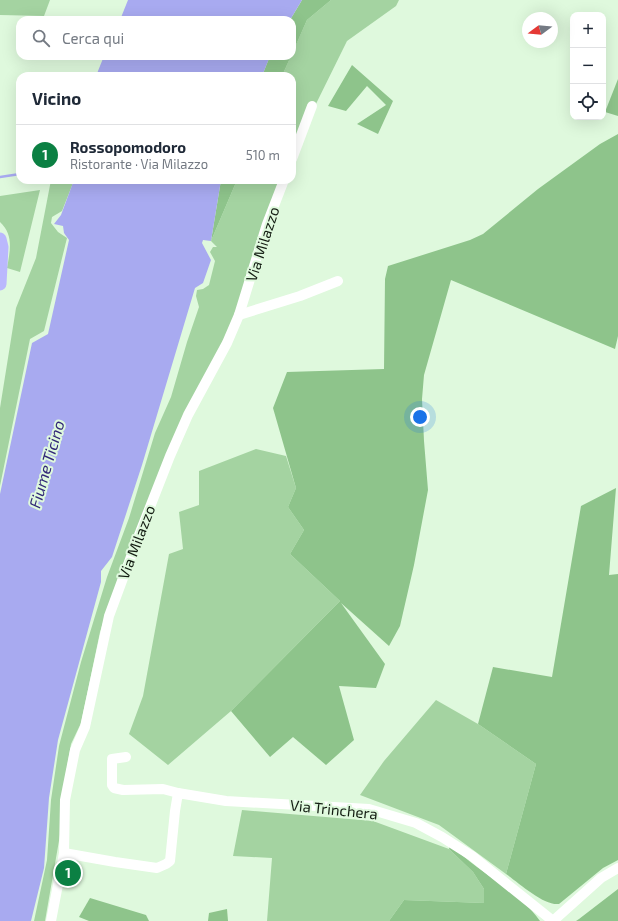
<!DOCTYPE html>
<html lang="it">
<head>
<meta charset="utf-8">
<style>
	:root { --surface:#fff; --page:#f2f2f3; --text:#1f2937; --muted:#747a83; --line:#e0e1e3; --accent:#0b8043 }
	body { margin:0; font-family:"Exo 2",sans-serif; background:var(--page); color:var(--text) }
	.controls { position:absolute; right:12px; top:12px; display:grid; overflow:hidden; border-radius:8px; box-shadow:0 4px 16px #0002 }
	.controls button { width:36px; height:36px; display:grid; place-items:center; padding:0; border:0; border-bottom:1px solid var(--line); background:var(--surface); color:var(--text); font:20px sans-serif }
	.compass { position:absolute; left:522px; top:12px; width:36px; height:36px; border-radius:50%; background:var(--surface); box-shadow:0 4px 16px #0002; rotate:254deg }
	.you { position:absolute; left:420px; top:417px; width:14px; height:14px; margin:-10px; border:3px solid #fff; border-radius:50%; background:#1a73e8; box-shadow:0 0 0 6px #1a73e833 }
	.badge { display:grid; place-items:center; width:26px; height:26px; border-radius:50%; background:var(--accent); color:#fff; font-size:13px; font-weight:700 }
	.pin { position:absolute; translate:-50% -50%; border:2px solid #fff; box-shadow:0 1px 4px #0006 }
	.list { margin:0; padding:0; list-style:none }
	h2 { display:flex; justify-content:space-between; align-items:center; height:52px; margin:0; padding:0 16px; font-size:17px }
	h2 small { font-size:13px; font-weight:400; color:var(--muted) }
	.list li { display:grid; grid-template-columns:26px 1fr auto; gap:12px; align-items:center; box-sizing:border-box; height:60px; padding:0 16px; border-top:1px solid var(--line) }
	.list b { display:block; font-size:15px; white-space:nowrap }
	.list p { margin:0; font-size:13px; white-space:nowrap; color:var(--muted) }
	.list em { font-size:13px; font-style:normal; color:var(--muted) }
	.icon { flex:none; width:22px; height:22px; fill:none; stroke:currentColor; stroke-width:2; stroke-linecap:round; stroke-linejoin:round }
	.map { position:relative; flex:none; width:618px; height:921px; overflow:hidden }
	.search { position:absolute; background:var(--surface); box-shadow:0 4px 16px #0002; left:16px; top:16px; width:280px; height:44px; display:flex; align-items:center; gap:10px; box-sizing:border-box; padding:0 14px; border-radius:12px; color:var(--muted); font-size:15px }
	.panel { position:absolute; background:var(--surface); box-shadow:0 4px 16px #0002; left:16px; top:72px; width:280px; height:112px; border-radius:12px }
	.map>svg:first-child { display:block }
	.green { fill:#a4d3a1 }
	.forest { fill:#8ec48b }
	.water { fill:#a8aaf0 }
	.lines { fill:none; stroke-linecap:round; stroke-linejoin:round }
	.stream { stroke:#a8aaf0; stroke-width:2.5 }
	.minor { stroke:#fff; stroke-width:10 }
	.major { stroke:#bab8fd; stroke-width:13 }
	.labels { text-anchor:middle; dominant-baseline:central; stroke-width:4; stroke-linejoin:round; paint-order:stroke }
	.street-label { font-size:15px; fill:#121b11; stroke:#dff9dd }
	.water-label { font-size:16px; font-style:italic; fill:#312776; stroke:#dff9dd }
</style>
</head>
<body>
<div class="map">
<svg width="618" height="921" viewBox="0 0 618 921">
	<rect width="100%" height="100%" fill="#dff9dd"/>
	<!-- green -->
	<g class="green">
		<polygon points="0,0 50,0 44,16 0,15"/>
		<polygon points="331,0 399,0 396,6 347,41 311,114 292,160 292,76 282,76 307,20"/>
		<polygon points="51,180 69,180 73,183 62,211 52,217 51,223 58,232 67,238 44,331 30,339 0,486 0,408 16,308 36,258"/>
		<polygon points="237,180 284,180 235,316 110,601 100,632 81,723 71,744 62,797 60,835 45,921 34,921 47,860 51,800 59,746 81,662 107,577 129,518 155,433 171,397 187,342 199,307 196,296 197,290 203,289 209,285 215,261 210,252 213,247 217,247 211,241"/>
		<path d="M 40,190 L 20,272 L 7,268 C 10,251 14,235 0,222 L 0,196 Z"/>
		<polygon points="256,449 286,456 296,488 288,507 304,530 290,554 340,601 231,711 168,765 129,734 143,696 169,554 183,549 179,512 199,505 199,471"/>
		<polygon points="436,700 478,724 536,764 506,874 439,825 360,795 384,761"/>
		<polygon points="242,810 373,821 449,849 473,872 484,889 484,903 404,900 389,921 267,921 272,858 233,856"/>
	</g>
	<!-- forest -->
	<g class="forest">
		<polygon points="302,0 331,0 307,20 292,54 292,20 290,20"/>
		<polygon points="270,56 291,56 282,76 262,76"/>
		<polygon points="352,65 393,101 378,134 357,124 386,105 367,86 346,111 328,106"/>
		<polygon points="618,79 618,116 605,112"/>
		<polygon points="618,134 618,336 615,349 451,280 424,375 422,399 424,441 428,490 414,565 400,626 389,646 341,603 385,664 376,688 339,686 354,740 326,765 293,737 270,757 231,711 340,601 290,554 304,530 288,507 296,488 273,408 287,372 384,369 385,279 388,266 470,240 483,234 538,189 600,144"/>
		<polygon points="221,180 237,180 211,241"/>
		<path d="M 616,488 L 609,575 L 618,574 L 618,860 L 603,868 L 559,904 C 544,906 519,883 506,874 L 536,764 L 478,724 L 493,667 L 552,677 L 581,506 Z"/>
		<path d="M 450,845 C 459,852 467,860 477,867 C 501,885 522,896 540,921 L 389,921 L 404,900 L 484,903 L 484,889 L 473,872 L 449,849 Z"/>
		<polygon points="618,889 618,921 576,921 579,919"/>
		<polygon points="90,898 146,915 149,921 89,921 79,917"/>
		<polygon points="227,909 228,921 208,921 209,913"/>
	</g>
	<!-- water -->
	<g class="water">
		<polygon points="128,0 302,0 290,20 120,20"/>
		<polygon points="104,56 270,56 262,76 96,76"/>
		<polygon points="74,180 221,180 211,241 203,240 202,243 211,260 203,283 195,288 142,465 112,557 101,571 101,582 58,740 49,798 44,868 31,921 0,921 0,494 32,343 48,334 69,240 64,233 63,226 54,224 61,215"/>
	</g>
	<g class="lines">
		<!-- stream -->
		<polyline class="stream" points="0,177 20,174"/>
		<!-- minor -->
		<g class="minor">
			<polyline points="292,159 312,106"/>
			<polyline points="239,315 300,296 338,281"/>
			<polyline points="126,757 112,759 112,785 114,788 123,790 163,789 178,793"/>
			<polyline points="64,853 115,862 157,868 166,864 170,861 175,811 178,793 226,801 369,809 416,823 442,837 472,856 553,921 601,878 618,868"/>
			<polyline points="51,921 64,853 65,800 75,750 85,727 109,616 139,535 170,456 188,415 227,343 239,315 267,224 284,180"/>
		</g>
		<!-- major -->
		<polyline class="major" points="0,239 2,247 0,284"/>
	</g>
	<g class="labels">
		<!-- street labels -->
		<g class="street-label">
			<text transform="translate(262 244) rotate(-72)">Via Milazzo</text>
			<text transform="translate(136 542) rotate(-69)">Via Milazzo</text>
			<text transform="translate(334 809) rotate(6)">Via Trinchera</text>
		</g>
		<!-- water labels -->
		<g class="water-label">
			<text transform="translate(46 464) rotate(-74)">Fiume Ticino</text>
		</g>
	</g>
</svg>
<div class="controls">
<button>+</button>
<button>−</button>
<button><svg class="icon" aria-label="locate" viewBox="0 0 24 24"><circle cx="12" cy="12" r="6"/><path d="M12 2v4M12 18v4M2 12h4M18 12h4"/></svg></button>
</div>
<svg class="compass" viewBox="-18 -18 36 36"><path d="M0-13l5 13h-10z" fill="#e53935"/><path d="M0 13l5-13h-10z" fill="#747a83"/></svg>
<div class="you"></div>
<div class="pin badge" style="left:68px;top:873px">1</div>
<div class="search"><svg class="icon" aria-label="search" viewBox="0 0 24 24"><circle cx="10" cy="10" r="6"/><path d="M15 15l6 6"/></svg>Cerca qui</div>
<section class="panel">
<h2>Vicino<small></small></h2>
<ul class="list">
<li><span class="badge">1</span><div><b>Rossopomodoro</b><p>Ristorante · Via Milazzo</p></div><em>510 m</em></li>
</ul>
</section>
</div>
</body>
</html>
